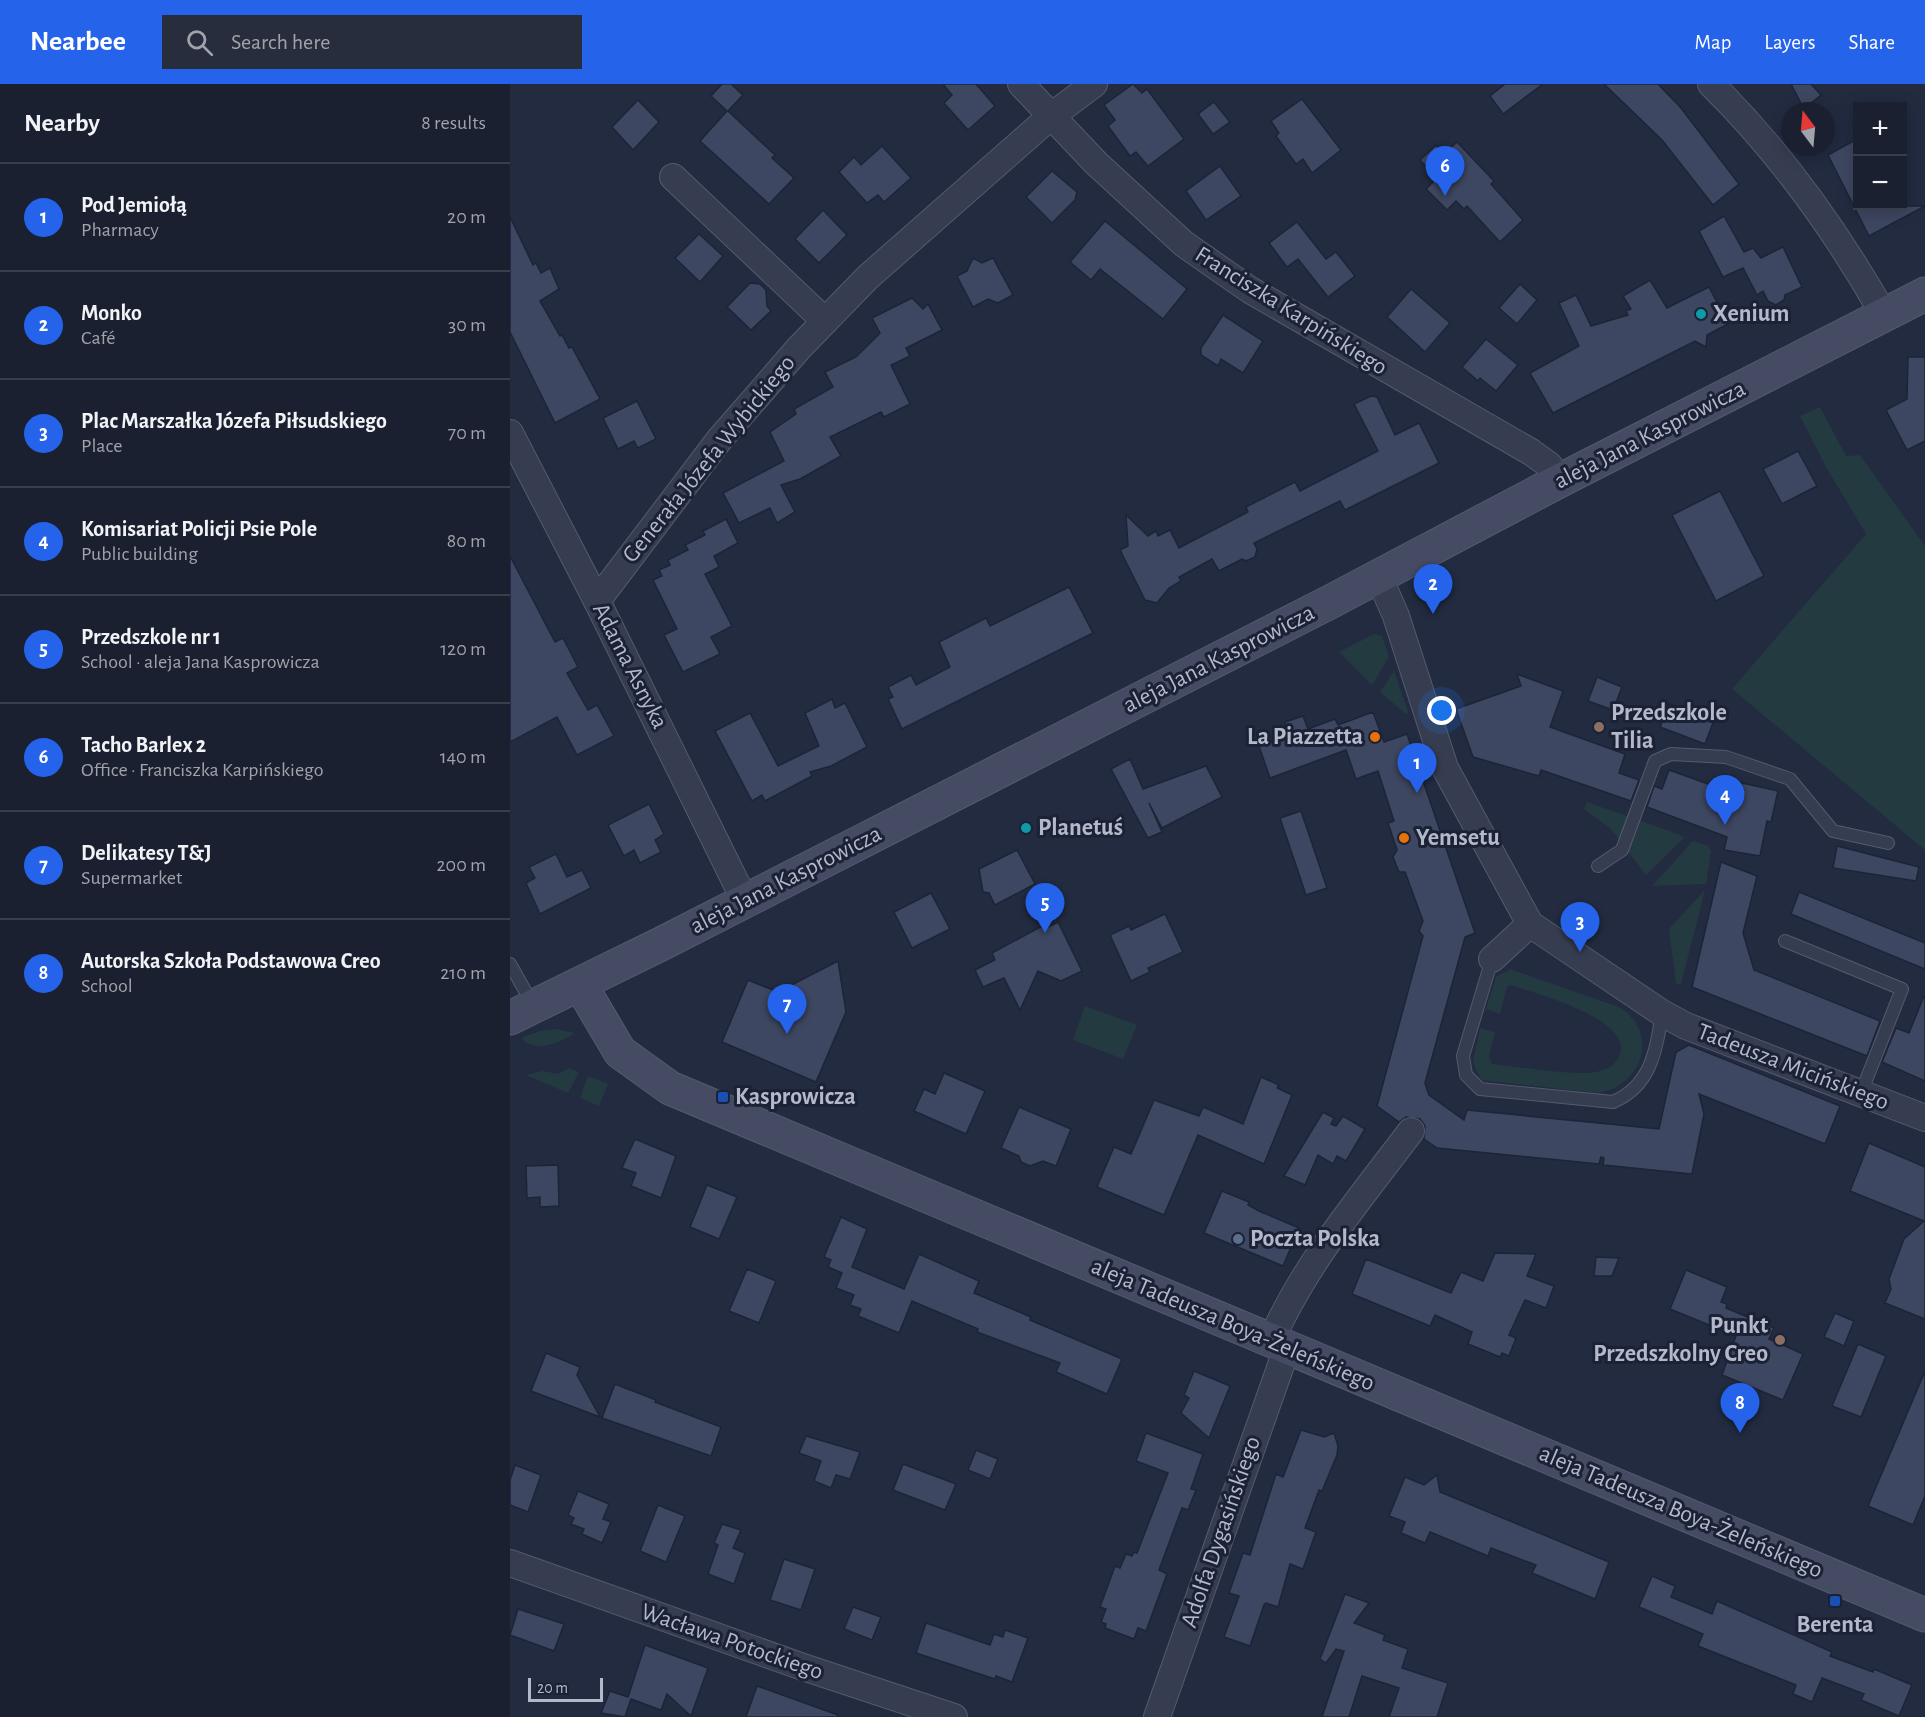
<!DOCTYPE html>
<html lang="en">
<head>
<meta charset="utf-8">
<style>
	:root { --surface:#1a2030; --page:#272d3c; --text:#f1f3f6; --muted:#9fa3ab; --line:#383e4c; --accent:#2563eb }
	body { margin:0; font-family:"Alegreya Sans",sans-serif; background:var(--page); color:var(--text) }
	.controls { position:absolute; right:18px; top:18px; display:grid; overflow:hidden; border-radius:0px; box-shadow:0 3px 15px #0003 }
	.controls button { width:54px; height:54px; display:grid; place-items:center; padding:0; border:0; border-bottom:2px solid var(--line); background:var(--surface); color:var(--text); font:30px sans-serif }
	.compass { position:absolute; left:1271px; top:18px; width:54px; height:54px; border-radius:50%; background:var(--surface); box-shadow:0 3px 15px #0003; rotate:344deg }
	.scale { position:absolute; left:18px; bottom:15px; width:75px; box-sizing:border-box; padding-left:6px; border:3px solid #b3b9cb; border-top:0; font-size:16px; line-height:21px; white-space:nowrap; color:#b3b9cb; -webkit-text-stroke:4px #1b2235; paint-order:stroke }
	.you { position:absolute; left:932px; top:627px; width:21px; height:21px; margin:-15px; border:4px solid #fff; border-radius:50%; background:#1a73e8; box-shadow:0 0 0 9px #1a73e833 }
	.badge { display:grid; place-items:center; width:39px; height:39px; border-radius:50%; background:var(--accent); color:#fff; font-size:20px; font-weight:700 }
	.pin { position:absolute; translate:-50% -50px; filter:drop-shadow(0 2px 3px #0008) }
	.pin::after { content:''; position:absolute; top:32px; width:21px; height:18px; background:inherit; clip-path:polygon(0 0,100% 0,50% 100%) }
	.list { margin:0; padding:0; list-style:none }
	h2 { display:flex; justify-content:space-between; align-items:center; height:78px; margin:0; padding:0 24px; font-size:26px }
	h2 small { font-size:20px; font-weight:400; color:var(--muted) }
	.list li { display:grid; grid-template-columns:39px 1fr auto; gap:18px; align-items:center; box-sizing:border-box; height:108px; padding:0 24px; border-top:2px solid var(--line) }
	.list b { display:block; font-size:22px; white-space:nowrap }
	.list p { margin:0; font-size:20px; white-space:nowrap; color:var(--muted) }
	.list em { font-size:20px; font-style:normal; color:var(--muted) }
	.icon { flex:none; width:33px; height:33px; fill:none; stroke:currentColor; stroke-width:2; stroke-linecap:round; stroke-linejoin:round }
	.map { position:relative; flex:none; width:1415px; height:1633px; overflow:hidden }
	header { display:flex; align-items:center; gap:36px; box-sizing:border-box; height:84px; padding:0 30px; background:var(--accent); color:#fff }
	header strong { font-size:28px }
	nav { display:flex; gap:33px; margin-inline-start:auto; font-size:21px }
	.search { width:420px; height:54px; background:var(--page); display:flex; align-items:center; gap:15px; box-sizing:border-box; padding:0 21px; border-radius:0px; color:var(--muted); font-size:22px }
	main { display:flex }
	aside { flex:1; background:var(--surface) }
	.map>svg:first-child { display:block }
	.green { fill:#243a41 }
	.building { fill:#3e4761; stroke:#1d2437; stroke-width:1.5 }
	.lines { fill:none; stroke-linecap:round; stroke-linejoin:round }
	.lane-casing { stroke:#545b6e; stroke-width:14 }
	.street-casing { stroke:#545b6e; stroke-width:28 }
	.secondary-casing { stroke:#545b6e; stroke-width:35 }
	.lane { stroke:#373d50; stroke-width:12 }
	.street { stroke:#373d50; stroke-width:26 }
	.secondary { stroke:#444b63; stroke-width:33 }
	.culture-dot { fill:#0f9aa8; stroke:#1b2235; stroke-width:2 }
	.education-dot { fill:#8d6e63; stroke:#1b2235; stroke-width:2 }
	.food-dot { fill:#e8710a; stroke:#1b2235; stroke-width:2 }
	.transit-dot { fill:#1a4fb4; stroke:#1b2235; stroke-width:2 }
	.service-dot { fill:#5c6f8a; stroke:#1b2235; stroke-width:2 }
	.labels { text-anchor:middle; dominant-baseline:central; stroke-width:6; stroke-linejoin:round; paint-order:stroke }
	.street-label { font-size:24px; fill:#b3b9cb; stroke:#1b2235 }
	.poi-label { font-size:24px; font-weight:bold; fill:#b3b9cb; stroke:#1b2235; text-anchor:start }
</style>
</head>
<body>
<header>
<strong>Nearbee</strong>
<div class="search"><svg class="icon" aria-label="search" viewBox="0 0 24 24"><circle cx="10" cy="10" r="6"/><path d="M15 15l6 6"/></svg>Search here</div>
<nav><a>Map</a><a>Layers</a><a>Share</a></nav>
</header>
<main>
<aside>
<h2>Nearby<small>8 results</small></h2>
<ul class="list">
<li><span class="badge">1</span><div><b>Pod Jemiołą</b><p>Pharmacy</p></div><em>20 m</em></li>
<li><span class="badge">2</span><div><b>Monko</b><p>Café</p></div><em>30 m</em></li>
<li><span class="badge">3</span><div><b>Plac Marszałka Józefa Piłsudskiego</b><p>Place</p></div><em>70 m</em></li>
<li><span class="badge">4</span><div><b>Komisariat Policji Psie Pole</b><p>Public building</p></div><em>80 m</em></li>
<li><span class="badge">5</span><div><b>Przedszkole nr 1</b><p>School · aleja Jana Kasprowicza</p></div><em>120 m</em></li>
<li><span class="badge">6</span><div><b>Tacho Barlex 2</b><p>Office · Franciszka Karpińskiego</p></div><em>140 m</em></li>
<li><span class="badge">7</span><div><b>Delikatesy T&amp;J</b><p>Supermarket</p></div><em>200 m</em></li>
<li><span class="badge">8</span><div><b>Autorska Szkoła Podstawowa Creo</b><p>School</p></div><em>210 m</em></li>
</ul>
</aside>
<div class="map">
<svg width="1415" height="1633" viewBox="0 0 1415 1633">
	<rect width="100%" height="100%" fill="#222b40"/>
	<!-- green -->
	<g class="green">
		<polygon points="1310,323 1336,372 1350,371 1415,462 1415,766 1222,605 1356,450 1316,383 1290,332"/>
		<polygon points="864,550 872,552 879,573 862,601 829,568"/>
		<polygon points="884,587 898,628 896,630 870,608"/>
		<polygon points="1077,718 1168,750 1174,754 1136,791 1101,745 1074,725"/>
		<polygon points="1183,757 1198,762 1201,767 1196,800 1142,802"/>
		<polygon points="1195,806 1171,900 1166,900 1159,845"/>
		<path d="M 1000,885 L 1109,923 C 1150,948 1133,1003 1087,1009 L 971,996 L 963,978 L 970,944 L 985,948 L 979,973 L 982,980 C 1014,983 1047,990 1078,989 C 1090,988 1104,984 1109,973 C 1126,935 1025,910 1001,901 L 997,903 L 990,930 L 976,925 L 986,893 Z"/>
		<polygon points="575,922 627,941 613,975 563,956"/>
		<path d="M 45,945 L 65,949 C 48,959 27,970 11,954 L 30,947 Z"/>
		<polygon points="59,984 69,988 58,1009 16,991 33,987 48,990"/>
		<polygon points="78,992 98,1000 89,1022 70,1014"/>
	</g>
	<!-- building -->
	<g class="building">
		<polygon points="212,0 221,0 233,11 218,27 265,71 262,74 284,94 259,120 190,57 217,27 201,12"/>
		<polygon points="433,0 466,0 485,22 458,46 434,19 442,11"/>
		<polygon points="623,0 632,9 637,5 674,55 638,82 626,68 620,72 598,42 605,36 594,21"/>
		<polygon points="995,0 1033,0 993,30 980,12"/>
		<polygon points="1094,0 1148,0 1171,24 1229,100 1203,121 1152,56"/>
		<polygon points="1281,0 1301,0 1311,11 1294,25"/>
		<polygon points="792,15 831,66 802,89 793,75 786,80 766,52 769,49 761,37"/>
		<polygon points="128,16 149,38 123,66 102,43"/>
		<polygon points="704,18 720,38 703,50 688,30"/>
		<polygon points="1347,55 1347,122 1415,122 1359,152 1318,71"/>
		<polygon points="947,58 984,97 981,100 1013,136 990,158 957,122 954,125 946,117 937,126 916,105 927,94 910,76 926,61 934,70"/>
		<polygon points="372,62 401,94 374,118 368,111 357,119 329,88 344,73 351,81"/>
		<polygon points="710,82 731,112 696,136 676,107"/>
		<polygon points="542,87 567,108 565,116 542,139 516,113"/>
		<polygon points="313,126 337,151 309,179 285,155"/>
		<polygon points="1214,132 1234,168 1243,164 1251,174 1273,163 1292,203 1275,211 1274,216 1266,221 1258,217 1253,207 1247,211 1233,184 1213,193 1189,147"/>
		<polygon points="0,133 23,181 26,179 31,189 40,184 49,205 30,217 50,252 52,251 59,264 62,263 90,315 45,339 0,248"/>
		<polygon points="595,137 677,205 653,235 590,185 581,196 560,178"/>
		<polygon points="787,138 816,175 826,168 845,192 818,213 788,175 777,183 759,159"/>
		<polygon points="189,150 213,172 190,198 165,174"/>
		<polygon points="463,174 472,179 483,174 503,211 488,219 478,215 463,223 447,192 457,187"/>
		<polygon points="1140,196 1157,224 1199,203 1218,240 1197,251 1196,263 1185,257 1043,329 1020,289 1069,262 1049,219 1066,211 1081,242 1118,231 1116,227 1121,225 1113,212"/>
		<polygon points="240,199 250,200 256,206 257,222 261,227 241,246 217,223"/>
		<polygon points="1010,200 1027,216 1007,240 989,224"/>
		<polygon points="901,205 940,239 915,268 877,233"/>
		<polygon points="402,214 413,225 418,220 432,246 396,264 400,272 381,281 400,320 374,333 371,328 320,353 331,372 290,395 271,401 285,428 267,439 260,424 229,439 213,409 274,377 260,348 286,330 284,325 323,303 315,288 346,273 370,249 362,234"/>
		<polygon points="713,231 753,257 733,289 711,275 708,282 691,271 691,264"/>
		<polygon points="976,255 1008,281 986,307 970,294 968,297 952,283"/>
		<polygon points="1398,273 1415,273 1415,357 1397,366 1376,326 1397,315"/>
		<polygon points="861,312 867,313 885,351 909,339 929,379 835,426 830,417 744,459 747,465 745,473 736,477 732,475 709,487 702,475 669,493 671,497 659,504 647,519 635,516 610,466 618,462 616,431 638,452 646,447 648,452 660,446 669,464 738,428 736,423 785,398 790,407 868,367 844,320"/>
		<polygon points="127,317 146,355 128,364 124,357 108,365 93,334"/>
		<polygon points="1288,367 1307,402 1272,420 1253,385"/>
		<polygon points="1210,407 1254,492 1206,517 1162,431"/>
		<polygon points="216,435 228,459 204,472 209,483 195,490 222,542 201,553 210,570 173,588 154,551 167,545 143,496 152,492 149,486 160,481 158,476 178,466 175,461 195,451 193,447"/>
		<polygon points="0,472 45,558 53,554 68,583 57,589 78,626 87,621 104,652 67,671 47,633 0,658"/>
		<polygon points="559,503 583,549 392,645 378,615 383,613 378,603 401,591 406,601 440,583 429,558 476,534 480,542"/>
		<polygon points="1007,590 1053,607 1040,643 1115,670 1109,689 1129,696 1121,717 1031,686 1029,692 963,673 946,625 1011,602"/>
		<polygon points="1087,593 1112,603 1103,626 1078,617"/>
		<polygon points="322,615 325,624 335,619 357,663 321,682 300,688 302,692 255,717 252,711 242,717 205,647 240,629 268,682 309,662 295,629"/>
		<polygon points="1159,620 1204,636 1195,660 1150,643"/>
		<polygon points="863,628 874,658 897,650 965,849 955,853 915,999 919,1011 954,1036 957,1026 1149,1045 1166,968 1179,961 1330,1022 1315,1060 1189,1010 1194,1030 1182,1090 1093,1081 1094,1074 1091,1073 1089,1080 927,1064 914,1055 915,1042 910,1035 896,1033 889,1038 867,1022 913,852 909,847 913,837 895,788 889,788 883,773 887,766 878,739 884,737 868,687 846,695 836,666 760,694 749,662 779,651 775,638 793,632 798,645 825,635 828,641"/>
		<polygon points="620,675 633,705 696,682 712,713 652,744 639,719 652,748 638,754 601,685"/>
		<polygon points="1159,686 1229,711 1232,699 1268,707 1261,738 1257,737 1250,772 1214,766 1217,753 1137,723 1144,702 1152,705"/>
		<polygon points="139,720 154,750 145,756 151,768 130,779 124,766 114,772 98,741"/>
		<polygon points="791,727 817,804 796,811 770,734"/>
		<polygon points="1327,762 1409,783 1406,797 1323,784"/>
		<polygon points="507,766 525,800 485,821 479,809 473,808 469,785"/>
		<polygon points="46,770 57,793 72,786 81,804 30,830 16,799 25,794 19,783"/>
		<polygon points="1211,778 1247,792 1233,849 1244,886 1370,937 1357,972 1182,903"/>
		<polygon points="1289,808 1415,859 1415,885 1281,830"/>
		<polygon points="421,809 440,845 402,864 384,828"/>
		<polygon points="655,830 673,868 638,884 640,888 621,897 600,851 619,842 621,846"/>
		<polygon points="548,838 572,887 551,897 528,887 510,926 494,894 473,903 465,886 485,876 482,869 534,841 536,844"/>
		<polygon points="328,877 336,928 306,998 212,958 238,896 268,908"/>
		<polygon points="1414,912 1415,912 1415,997 1372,978 1386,944 1399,949"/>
		<polygon points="434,989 475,1007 456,1050 404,1027 414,1005 425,1010"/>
		<polygon points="751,993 769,1001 767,1004 782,1011 754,1080 688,1051 654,1131 587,1103 604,1063 621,1070 644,1016 689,1032 693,1023 733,1040"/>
		<polygon points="509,1023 561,1045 546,1082 533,1077 520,1082 511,1078 509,1072 491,1064"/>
		<polygon points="813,1028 824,1034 821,1040 826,1042 833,1032 855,1045 836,1077 827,1072 823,1080 808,1071 795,1101 774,1092"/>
		<polygon points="125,1055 166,1072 151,1114 121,1102 126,1089 112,1084"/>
		<polygon points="1359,1059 1415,1083 1415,1235 1375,1219 1381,1205 1379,1195 1394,1155 1414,1137 1340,1107"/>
		<polygon points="48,1081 49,1122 30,1123 30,1113 17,1114 16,1082"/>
		<polygon points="197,1101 227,1113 209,1155 180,1143"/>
		<polygon points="712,1107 739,1118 738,1121 749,1127 789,1144 773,1182 694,1149"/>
		<polygon points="331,1133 357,1145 342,1183 394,1205 409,1170 469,1197 464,1209 521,1233 520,1236 612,1275 597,1310 546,1288 550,1279 467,1248 468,1245 402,1217 389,1249 348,1232 351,1225 340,1221 344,1211 326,1204 332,1189 318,1183 321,1176 314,1173"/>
		<polygon points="985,1169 1026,1170 1017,1192 1044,1202 1036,1224 1015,1216 999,1251 1006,1254 999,1272 992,1269 990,1273 958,1260 962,1248 925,1231 920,1242 842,1210 856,1175 941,1209 951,1188 973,1197"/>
		<polygon points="1086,1173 1109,1174 1102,1192 1084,1192"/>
		<polygon points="237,1185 266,1197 249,1239 219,1227"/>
		<polygon points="1176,1186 1217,1203 1211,1218 1217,1220 1216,1224 1264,1244 1259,1255 1293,1270 1273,1316 1212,1291 1226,1252 1160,1225"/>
		<polygon points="1325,1229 1344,1237 1334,1262 1314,1253"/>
		<polygon points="1348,1260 1376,1272 1351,1333 1322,1322"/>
		<polygon points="36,1269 70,1283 67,1291 90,1333 21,1307"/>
		<polygon points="684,1287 720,1302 699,1354 671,1329 679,1314 674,1311"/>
		<polygon points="1415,1287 1415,1412 1403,1441 1358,1422"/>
		<polygon points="105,1300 146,1316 145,1318 211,1343 201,1372 92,1334"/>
		<polygon points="791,1346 814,1353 824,1349 828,1362 827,1371 812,1407 809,1406 795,1444 806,1448 793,1485 780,1480 768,1523 756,1519 754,1521 740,1562 714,1553 729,1512 719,1509 733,1469 740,1471 766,1390 773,1393"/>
		<polygon points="636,1349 693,1370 681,1405 686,1406 678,1426 672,1424 649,1486 657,1490 636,1547 628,1544 624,1555 595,1544 596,1540 591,1538 596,1525 590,1523 605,1482 610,1484 616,1470 622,1472 624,1468 627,1469 658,1389 626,1377"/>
		<polygon points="296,1352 350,1368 340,1395 326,1391 321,1404 304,1397 311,1377 289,1369"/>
		<polygon points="466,1366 488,1375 480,1395 458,1386"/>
		<polygon points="393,1380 446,1400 435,1426 383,1406"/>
		<polygon points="5,1381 31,1391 18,1428 0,1421 0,1396"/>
		<polygon points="927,1391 930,1408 1099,1478 1085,1515 1022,1489 1026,1481 981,1464 978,1472 920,1448 915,1459 891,1449 895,1438 879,1432 895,1393 914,1401"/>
		<polygon points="68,1407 99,1420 93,1435 101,1438 92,1459 72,1450 74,1445 61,1440 64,1434 58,1431"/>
		<polygon points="148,1421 175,1432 156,1478 130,1467"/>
		<polygon points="212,1440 231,1446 223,1464 235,1469 224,1500 198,1490 208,1461 204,1459"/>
		<polygon points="274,1475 305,1485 291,1526 260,1516"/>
		<polygon points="1142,1492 1165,1502 1161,1513 1202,1530 1207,1517 1322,1568 1320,1572 1363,1588 1364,1585 1402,1601 1389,1632 1351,1616 1354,1610 1312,1594 1302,1618 1283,1610 1286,1601 1188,1562 1193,1550 1129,1523"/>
		<polygon points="835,1510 859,1519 844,1539 875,1551 873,1556 898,1565 892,1584 938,1599 927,1633 879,1633 889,1604 852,1592 839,1633 812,1633 834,1567 826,1565 816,1579 810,1575"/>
		<polygon points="343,1523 371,1533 362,1556 334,1545"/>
		<polygon points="8,1525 54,1540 44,1567 0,1551"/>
		<polygon points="416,1539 480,1561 484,1550 493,1553 495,1546 518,1554 502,1598 486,1592 485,1595 406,1569"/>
		<polygon points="135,1561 198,1584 181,1632 157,1610 151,1626 121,1615 115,1633 91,1629 100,1607 118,1613"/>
		<polygon points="247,1602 328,1631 327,1633 236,1633"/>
	</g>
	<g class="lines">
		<defs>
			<g id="lane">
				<polyline points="1088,782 1112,766 1145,677 1161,670 1216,673 1280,695 1323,747 1378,759"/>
				<polyline points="1275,857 1392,905 1351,1009"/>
				<path d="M 982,875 L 953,972 L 956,991 L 970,1005 L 1103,1018 C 1141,1002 1146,967 1152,929"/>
				<polyline points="0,880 23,921"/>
			</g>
			<g id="street">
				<polyline points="511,0 586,79 674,160 740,206 1021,368 1039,381 1049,397"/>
				<path d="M 1201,0 C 1269,67 1327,148 1374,231"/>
				<polyline points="163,93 315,237"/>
				<polyline points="0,349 87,517 235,817"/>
				<polyline points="869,493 886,532 935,684 1020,840 982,875"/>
				<polyline points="87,517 209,356 289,264 358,193 540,33 584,0"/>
				<polyline points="1020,840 1152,929 1176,942 1415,1034"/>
				<path d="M 761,1257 C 793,1182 852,1112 901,1047"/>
				<polyline points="0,1479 293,1583 444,1633"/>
				<polyline points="647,1633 777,1264"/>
			</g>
			<g id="secondary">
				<polyline points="70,900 110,968 160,1004 1415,1531"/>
				<polyline points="0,934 153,859 820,518 1049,397 1415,210"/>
			</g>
		</defs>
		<!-- lane casing -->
		<use href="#lane" class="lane-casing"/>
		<!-- street casing -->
		<use href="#street" class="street-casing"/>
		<!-- secondary casing -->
		<use href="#secondary" class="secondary-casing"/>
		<!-- lane -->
		<use href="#lane" class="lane"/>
		<!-- street -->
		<use href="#street" class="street"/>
		<!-- secondary -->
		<use href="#secondary" class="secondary"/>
	</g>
	<!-- markers -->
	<g class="culture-dot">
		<circle cx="1191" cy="230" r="6"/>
		<circle cx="516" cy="744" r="6"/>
	</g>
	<g class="education-dot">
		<circle cx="1089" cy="643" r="6"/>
		<circle cx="1270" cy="1256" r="6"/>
	</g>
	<g class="food-dot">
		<circle cx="865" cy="653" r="6"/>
		<circle cx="894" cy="754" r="6"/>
	</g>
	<g class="transit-dot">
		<rect x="207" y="1007" width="12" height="12" rx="3"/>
		<rect x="1319" y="1511" width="12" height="12" rx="3"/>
	</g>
	<circle class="service-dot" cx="728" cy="1155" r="6"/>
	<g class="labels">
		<!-- street labels -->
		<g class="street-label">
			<text transform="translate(781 227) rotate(32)">Franciszka Karpińskiego</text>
			<text transform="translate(1140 351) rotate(-27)">aleja Jana Kasprowicza</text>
			<text transform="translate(199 375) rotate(-51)">Generała Józefa Wybickiego</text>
			<text transform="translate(709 575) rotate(-27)">aleja Jana Kasprowicza</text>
			<text transform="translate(120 582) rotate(63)">Adama Asnyka</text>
			<text transform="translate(276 796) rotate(-27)">aleja Jana Kasprowicza</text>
			<text transform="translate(1283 983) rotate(21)">Tadeusza Micińskiego</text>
			<text transform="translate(723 1241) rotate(23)">aleja Tadeusza Boya-Żeleńskiego</text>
			<text transform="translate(1171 1428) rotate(23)">aleja Tadeusza Boya-Żeleńskiego</text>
			<text transform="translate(711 1448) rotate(-71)">Adolfa Dygasińskiego</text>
			<text transform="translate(222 1558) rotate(19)">Wacława Potockiego</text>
		</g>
		<!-- poi labels -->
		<g class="poi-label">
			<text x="1203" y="230">Xenium</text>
			<text x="1101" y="629">Przedszkole<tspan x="1101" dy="28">Tilia</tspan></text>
			<text x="853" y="653" text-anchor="end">La Piazzetta</text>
			<text x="528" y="744">Planetuś</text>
			<text x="906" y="754">Yemsetu</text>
			<text x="225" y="1013">Kasprowicza</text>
			<text x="740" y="1155">Poczta Polska</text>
			<text x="1258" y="1242" text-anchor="end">Punkt<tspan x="1258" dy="28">Przedszkolny Creo</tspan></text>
			<text x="1325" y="1541" text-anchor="middle">Berenta</text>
		</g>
	</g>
</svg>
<div class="controls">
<button>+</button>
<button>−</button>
</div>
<svg class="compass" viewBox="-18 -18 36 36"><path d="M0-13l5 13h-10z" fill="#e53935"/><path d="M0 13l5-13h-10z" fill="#9fa3ab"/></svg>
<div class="scale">20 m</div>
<div class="you"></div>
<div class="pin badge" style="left:907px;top:709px">1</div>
<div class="pin badge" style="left:923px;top:530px">2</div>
<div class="pin badge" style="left:1070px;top:868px">3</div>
<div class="pin badge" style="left:1215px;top:741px">4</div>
<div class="pin badge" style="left:535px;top:849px">5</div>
<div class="pin badge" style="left:935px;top:112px">6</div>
<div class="pin badge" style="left:277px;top:950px">7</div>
<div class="pin badge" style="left:1230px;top:1349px">8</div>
</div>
</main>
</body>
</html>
